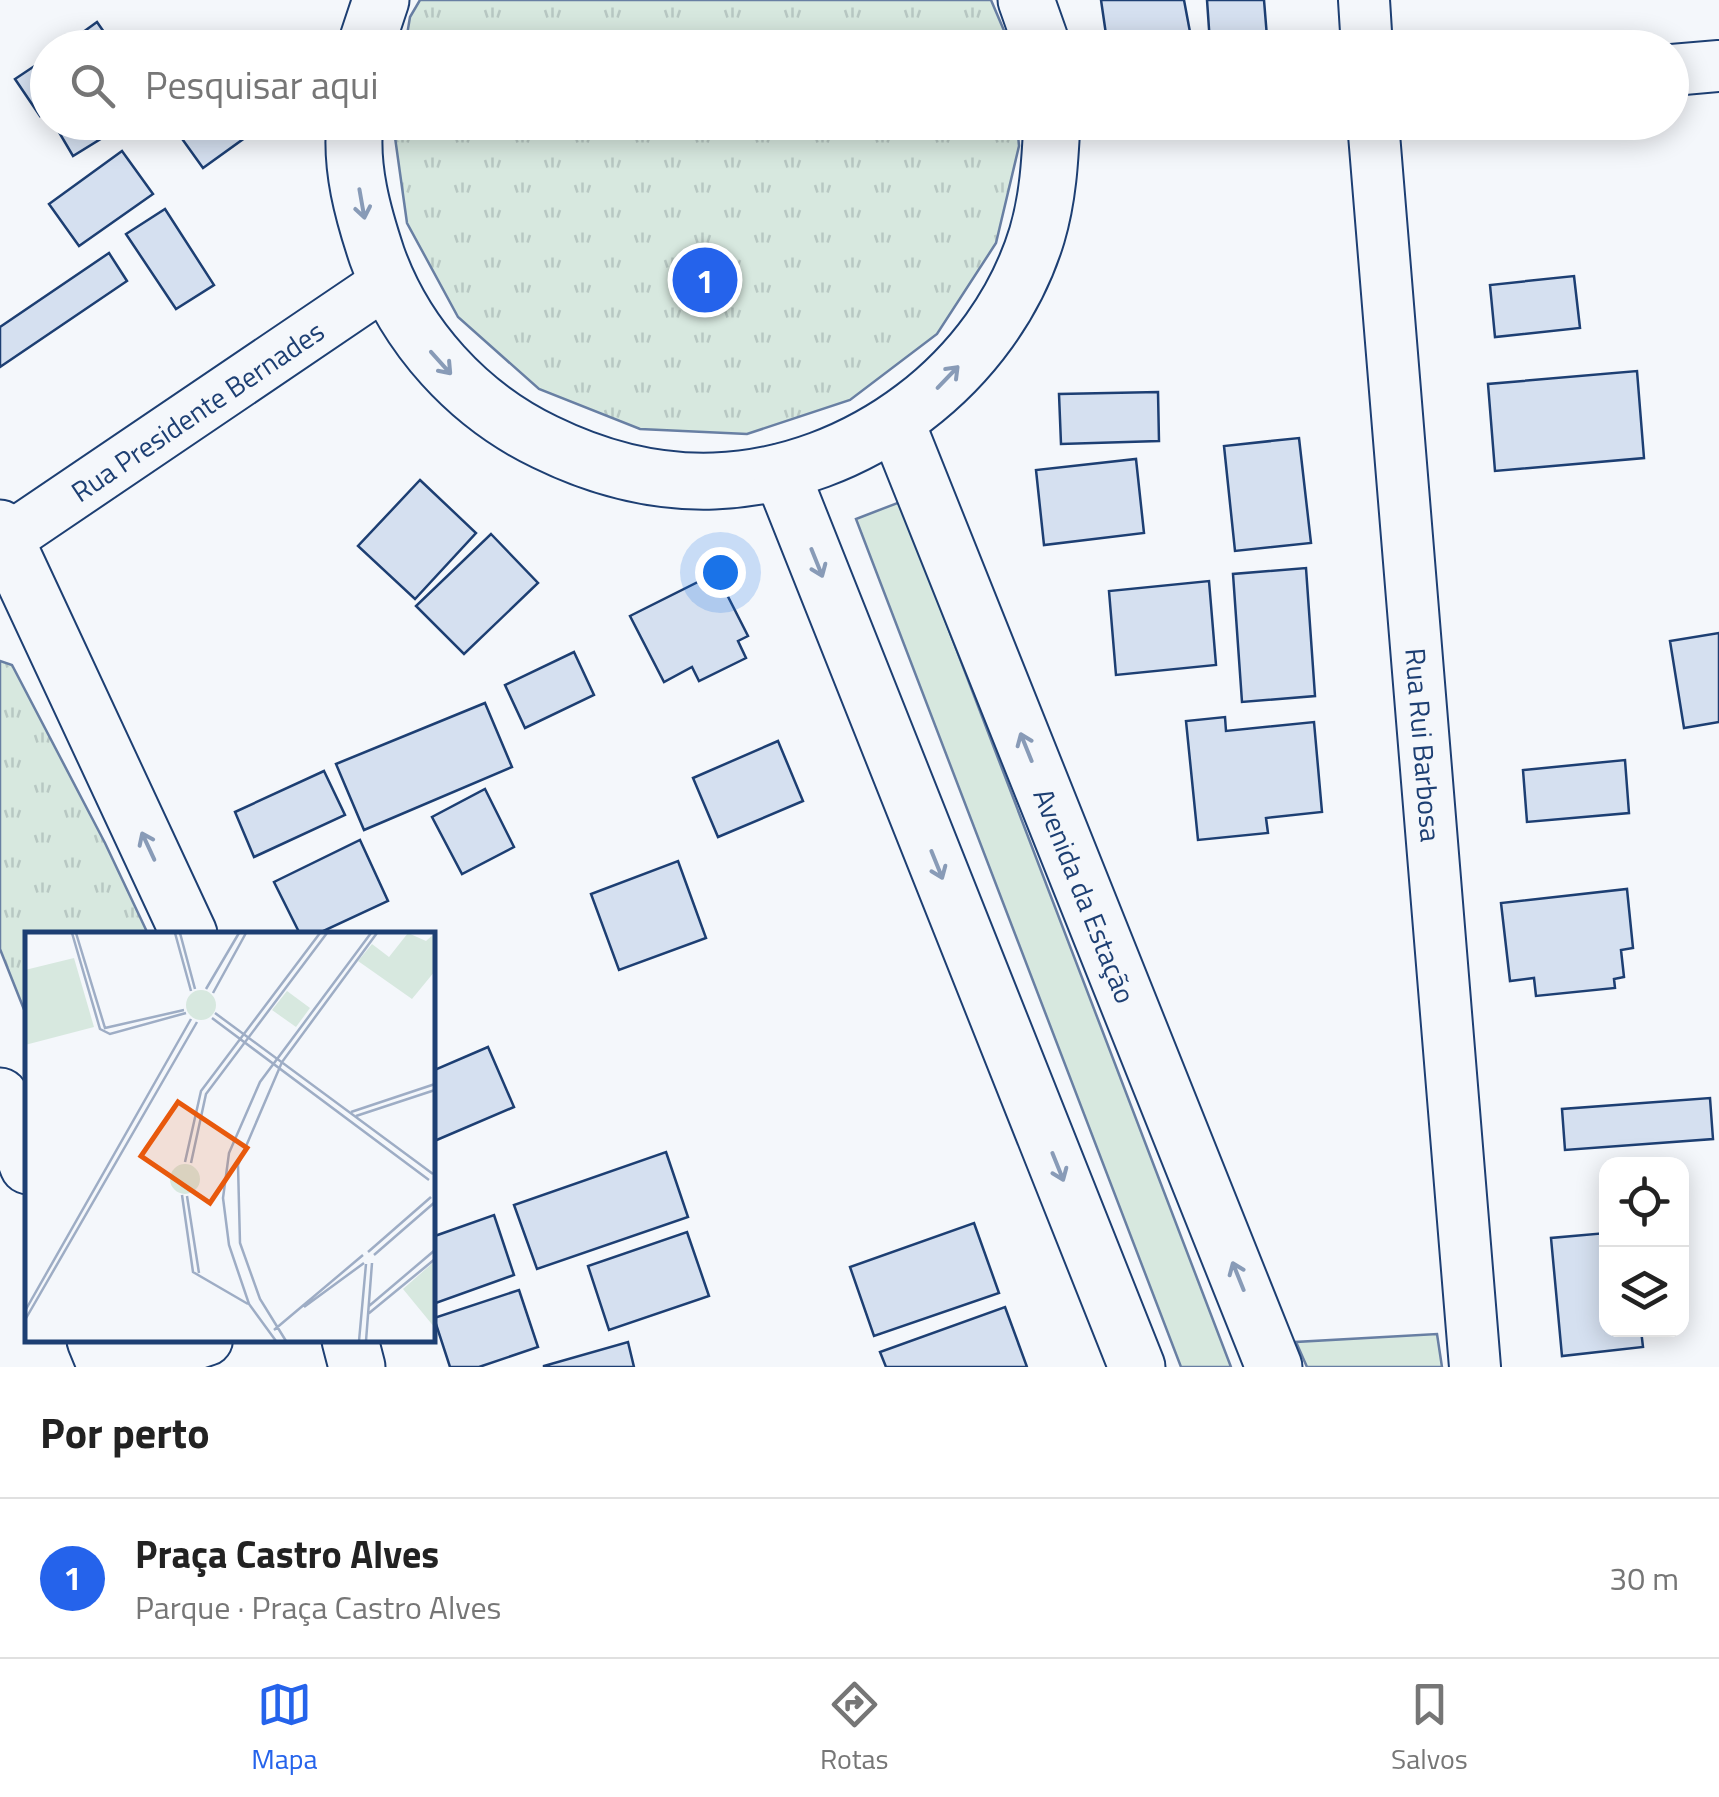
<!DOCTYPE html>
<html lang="pt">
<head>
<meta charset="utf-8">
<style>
	:root { --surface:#fff; --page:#f6f6f6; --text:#222; --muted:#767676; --line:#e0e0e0; --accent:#2563eb }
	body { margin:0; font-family:"Titillium Web",sans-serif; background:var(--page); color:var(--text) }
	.controls { position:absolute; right:30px; bottom:30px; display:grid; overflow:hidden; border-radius:20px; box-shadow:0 5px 25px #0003 }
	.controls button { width:90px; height:90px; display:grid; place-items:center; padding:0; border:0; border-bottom:2px solid var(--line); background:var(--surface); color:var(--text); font:50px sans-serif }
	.you { position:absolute; left:720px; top:572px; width:35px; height:35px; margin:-25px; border:8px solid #fff; border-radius:50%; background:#1a73e8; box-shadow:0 0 0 15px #1a73e833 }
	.badge { display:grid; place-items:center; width:65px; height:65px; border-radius:50%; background:var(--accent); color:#fff; font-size:32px; font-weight:700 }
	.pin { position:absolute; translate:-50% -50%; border:5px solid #fff; box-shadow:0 2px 10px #0006 }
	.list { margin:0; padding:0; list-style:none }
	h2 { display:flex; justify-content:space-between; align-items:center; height:130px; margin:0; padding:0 40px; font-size:42px }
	h2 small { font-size:32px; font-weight:400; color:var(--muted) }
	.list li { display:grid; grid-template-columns:65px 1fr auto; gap:30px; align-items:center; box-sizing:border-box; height:160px; padding:0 40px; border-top:2px solid var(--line) }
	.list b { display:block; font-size:38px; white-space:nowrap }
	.list p { margin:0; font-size:32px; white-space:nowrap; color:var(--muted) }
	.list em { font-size:32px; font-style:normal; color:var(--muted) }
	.icon { flex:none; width:55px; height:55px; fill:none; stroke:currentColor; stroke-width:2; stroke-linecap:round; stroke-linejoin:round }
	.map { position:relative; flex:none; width:1719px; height:1367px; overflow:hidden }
	.search { position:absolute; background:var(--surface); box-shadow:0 5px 25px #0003; left:30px; right:30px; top:30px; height:110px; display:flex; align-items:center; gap:25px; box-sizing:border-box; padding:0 35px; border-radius:55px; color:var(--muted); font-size:38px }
	.sheet { height:290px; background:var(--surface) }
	nav { display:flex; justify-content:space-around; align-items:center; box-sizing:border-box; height:140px; border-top:2px solid var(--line); background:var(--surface); font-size:28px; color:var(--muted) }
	nav a { display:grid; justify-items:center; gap:5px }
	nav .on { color:var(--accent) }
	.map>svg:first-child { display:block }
	.grass { fill:#d7e8df; stroke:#687fa3; stroke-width:2.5 }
	.park { fill:url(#park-tufts); stroke:#687fa3; stroke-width:2.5 }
	.building { fill:#d5e0f0; stroke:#1d3f73; stroke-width:2.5 }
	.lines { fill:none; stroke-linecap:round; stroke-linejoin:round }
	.street-casing { stroke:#1d3f73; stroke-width:54 }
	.secondary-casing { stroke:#1d3f73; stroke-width:59 }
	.street { stroke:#f4f7fb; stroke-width:50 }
	.secondary { stroke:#f4f7fb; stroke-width:55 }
	.oneway { stroke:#889bb7 }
	.labels { text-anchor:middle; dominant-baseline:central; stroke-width:8; stroke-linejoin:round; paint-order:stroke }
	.street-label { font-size:28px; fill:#1d3f73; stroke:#f4f7fb }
	.inset-road { fill:none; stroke:#9eadc5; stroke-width:2.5 }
	.view { fill:#e8590c; fill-opacity:0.15; stroke:#e8590c; stroke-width:5 }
	.inset-edge { fill:none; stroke:#1d3f73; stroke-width:5 }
</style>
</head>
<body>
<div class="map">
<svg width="1719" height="1367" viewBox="0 0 1719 1367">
	<defs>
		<pattern id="park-tufts" width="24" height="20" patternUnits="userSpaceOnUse" patternTransform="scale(2.5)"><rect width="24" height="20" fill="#d7e8df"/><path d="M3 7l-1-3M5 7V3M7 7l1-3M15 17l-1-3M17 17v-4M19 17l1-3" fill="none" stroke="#b8c8c3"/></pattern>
	</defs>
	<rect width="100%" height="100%" fill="#f4f7fb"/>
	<!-- grass -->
	<g class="grass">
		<polygon points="900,502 1231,1367 1181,1367 856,519"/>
		<polygon points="1437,1334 1442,1367 1307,1367 1296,1342"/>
	</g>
	<!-- park -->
	<g class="park">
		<polygon points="420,0 991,0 1011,47 405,47 410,17"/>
		<polygon points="1017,123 1019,146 996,243 937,334 850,400 747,434 640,429 539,389 458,317 407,223 393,123"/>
		<polygon points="0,661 12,665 105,843 148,934 28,934 27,1017 0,949"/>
	</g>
	<!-- building -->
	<g class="building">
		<polygon points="1101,0 1184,0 1190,32 1108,48"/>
		<polygon points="1207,0 1264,0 1267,37 1210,43"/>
		<polygon points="97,22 115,48 61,48"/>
		<polygon points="48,57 48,111 40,116 15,79"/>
		<polygon points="53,122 117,122 120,127 73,156"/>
		<polygon points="170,122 267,122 203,168"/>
		<polygon points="122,151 153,194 79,246 49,204"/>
		<polygon points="165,209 214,285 176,309 126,234"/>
		<polygon points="109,253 127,281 0,367 0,327"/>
		<polygon points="1574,276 1580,328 1495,337 1490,285"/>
		<polygon points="1637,371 1644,458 1495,471 1488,384"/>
		<polygon points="1158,392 1159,441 1061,444 1059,394"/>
		<polygon points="1299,438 1311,543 1235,551 1224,446"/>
		<polygon points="1136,459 1144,533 1044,545 1036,470"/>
		<polygon points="420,480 476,533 415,599 358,546"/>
		<polygon points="491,534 538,583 464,654 416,606"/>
		<polygon points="1306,568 1315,696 1242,702 1233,574"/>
		<polygon points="716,573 748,636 738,641 746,658 699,681 692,667 664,682 630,616"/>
		<polygon points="1209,581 1216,665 1116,675 1109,591"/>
		<polygon points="1719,633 1719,722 1684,728 1670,641"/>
		<polygon points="574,652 594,695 525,728 505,685"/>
		<polygon points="485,703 512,767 364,830 336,764"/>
		<polygon points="1225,717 1226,731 1314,722 1322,812 1266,818 1268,833 1198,840 1186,721"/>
		<polygon points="778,741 803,801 718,837 693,778"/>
		<polygon points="1625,760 1629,813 1527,822 1523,770"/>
		<polygon points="324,771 345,815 254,857 235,812"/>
		<polygon points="485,789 514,847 462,874 432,817"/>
		<polygon points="360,840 388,901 317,934 300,934 274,882"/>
		<polygon points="678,861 706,938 619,970 591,894"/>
		<polygon points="1627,889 1633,948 1621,950 1624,977 1614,979 1615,988 1536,996 1534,978 1510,981 1501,903"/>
		<polygon points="488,1047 514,1107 432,1142 432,1071"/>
		<polygon points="1710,1098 1713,1139 1565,1150 1562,1109"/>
		<polygon points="666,1152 688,1217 537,1269 514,1205"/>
		<polygon points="494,1215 514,1275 433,1304 432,1237"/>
		<polygon points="974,1223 999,1293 874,1336 850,1267"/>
		<polygon points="687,1232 709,1296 609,1330 588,1266"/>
		<polygon points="1606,1233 1606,1330 1641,1330 1643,1347 1562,1356 1551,1238"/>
		<polygon points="519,1290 538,1347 479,1367 450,1367 434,1318"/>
		<polygon points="1005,1307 1027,1367 886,1367 880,1352"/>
		<polygon points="628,1342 634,1367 544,1367 544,1366"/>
	</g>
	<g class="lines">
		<defs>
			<g id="street">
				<polyline points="1364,0 1367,48"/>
				<polyline points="1672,70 1719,66"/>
				<path id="s1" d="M 1373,122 L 1475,1367"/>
				<path id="s2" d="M 0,544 L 387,282"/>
				<polyline points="126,1367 207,1340"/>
			</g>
			<g id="secondary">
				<polyline points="1026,0 1043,48"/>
				<polyline points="365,48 381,0"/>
				<path d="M 355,122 C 350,168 363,214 377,256 C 406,337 468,405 545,442 C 598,468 655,483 714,481 C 858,476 995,373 1037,235 C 1048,198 1050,161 1052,122"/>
				<path id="s3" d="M 896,422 L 1274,1367"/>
				<polyline points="781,472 1137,1367"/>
				<polyline points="0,528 189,934"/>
				<polyline points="0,1096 28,1166"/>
				<polyline points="95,1340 106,1367"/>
				<polyline points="350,1340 357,1367"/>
			</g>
		</defs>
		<!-- street casing -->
		<use href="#street" class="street-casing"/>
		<!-- secondary casing -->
		<use href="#secondary" class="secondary-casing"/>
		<!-- street -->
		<use href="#street" class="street"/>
		<!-- secondary -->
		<use href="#secondary" class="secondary"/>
	</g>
	<!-- one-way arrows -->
	<defs><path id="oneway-shaft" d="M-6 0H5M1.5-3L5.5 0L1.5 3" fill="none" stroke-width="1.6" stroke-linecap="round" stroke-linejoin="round" transform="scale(2.5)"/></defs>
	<g class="oneway">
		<use href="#oneway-shaft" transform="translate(362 204) rotate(80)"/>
		<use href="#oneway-shaft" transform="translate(441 363) rotate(48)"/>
		<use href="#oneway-shaft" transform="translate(948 377) rotate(-46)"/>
		<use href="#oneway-shaft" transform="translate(817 563) rotate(68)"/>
		<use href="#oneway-shaft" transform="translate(1026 747) rotate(-112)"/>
		<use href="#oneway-shaft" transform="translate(148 846) rotate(-115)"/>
		<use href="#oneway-shaft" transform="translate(937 865) rotate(68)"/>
		<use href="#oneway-shaft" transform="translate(1058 1167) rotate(68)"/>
		<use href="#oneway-shaft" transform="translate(1238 1276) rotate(-112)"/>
	</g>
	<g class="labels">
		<!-- street labels -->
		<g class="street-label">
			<text stroke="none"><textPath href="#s2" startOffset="238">Rua Presidente Bernades</textPath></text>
			<text stroke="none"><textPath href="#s1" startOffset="625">Rua Rui Barbosa</textPath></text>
			<text stroke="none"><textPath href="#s3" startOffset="510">Avenida da Estação</textPath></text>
		</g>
	</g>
	<!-- overview -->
	<g transform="translate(25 932)">
		<rect width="410" height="410" fill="#f4f7fb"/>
		<path d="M 262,59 L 285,76 L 271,95 L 247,78 ZM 410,329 L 410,396 L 378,357 Z" fill="#d7e8df"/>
		<path d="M 383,1 L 401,9 L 410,1 L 410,39 L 387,67 L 333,29 L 347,12 L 364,25 ZM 49,26 L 69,95 L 0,113 L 0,38 ZM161 73a15 15 0 1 1 30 0a15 15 0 1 1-30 0ZM145 247a15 15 0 1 1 30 0a15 15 0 1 1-30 0Z" fill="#d7e8df"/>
		<path class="inset-road" d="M 47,1 L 75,97 L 85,102 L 161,81M 51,1 L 80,96 L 159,78M 150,1 L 166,59M 155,1 L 170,57M 181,57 L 214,1M 188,61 L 221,1M 190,81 L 408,242M 187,86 L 404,248M 326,180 L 410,152M 331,184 L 410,158M 160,230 L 176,159 L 295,1M 166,231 L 181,162 L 302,1M 157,263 L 168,340 L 223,372M 162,264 L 174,341M 343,320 L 406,265M 349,323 L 410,270M 344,374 L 410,318M 279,375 L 339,331M 0,379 L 166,87M 343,382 L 410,327M 0,388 L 172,90M 249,398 L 338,323M 251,409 L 224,372 L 204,313 L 198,266 L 204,221 L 235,150 L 346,1M 261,409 L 235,367 L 215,311 L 213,233 L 257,130 L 352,1M 334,409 L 341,332M 341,409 L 347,331"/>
		<path class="view" d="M 153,170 L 222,216 L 185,271 L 116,224 Z"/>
		<rect width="410" height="410" class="inset-edge"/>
	</g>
</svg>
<div class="controls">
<button><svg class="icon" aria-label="locate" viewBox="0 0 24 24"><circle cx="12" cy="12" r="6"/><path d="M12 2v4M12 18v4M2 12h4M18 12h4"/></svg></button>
<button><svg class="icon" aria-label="layers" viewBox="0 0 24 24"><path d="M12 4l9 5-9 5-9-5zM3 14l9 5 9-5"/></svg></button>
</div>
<div class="you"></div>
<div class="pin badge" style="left:705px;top:280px">1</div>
<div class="search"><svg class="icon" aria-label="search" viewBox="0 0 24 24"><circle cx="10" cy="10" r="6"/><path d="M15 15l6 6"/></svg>Pesquisar aqui</div>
</div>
<section class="sheet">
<h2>Por perto<small></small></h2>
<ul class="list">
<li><span class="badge">1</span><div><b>Praça Castro Alves</b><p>Parque · Praça Castro Alves</p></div><em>30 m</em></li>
</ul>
</section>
<nav>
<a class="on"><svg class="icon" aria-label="map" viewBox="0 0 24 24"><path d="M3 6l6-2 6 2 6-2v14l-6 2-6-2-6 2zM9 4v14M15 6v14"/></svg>Mapa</a>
<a><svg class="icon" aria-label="directions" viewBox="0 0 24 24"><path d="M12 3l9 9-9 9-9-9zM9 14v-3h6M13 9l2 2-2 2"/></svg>Rotas</a>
<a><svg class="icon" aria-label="saved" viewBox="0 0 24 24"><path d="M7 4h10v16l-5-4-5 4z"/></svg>Salvos</a>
</nav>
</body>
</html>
